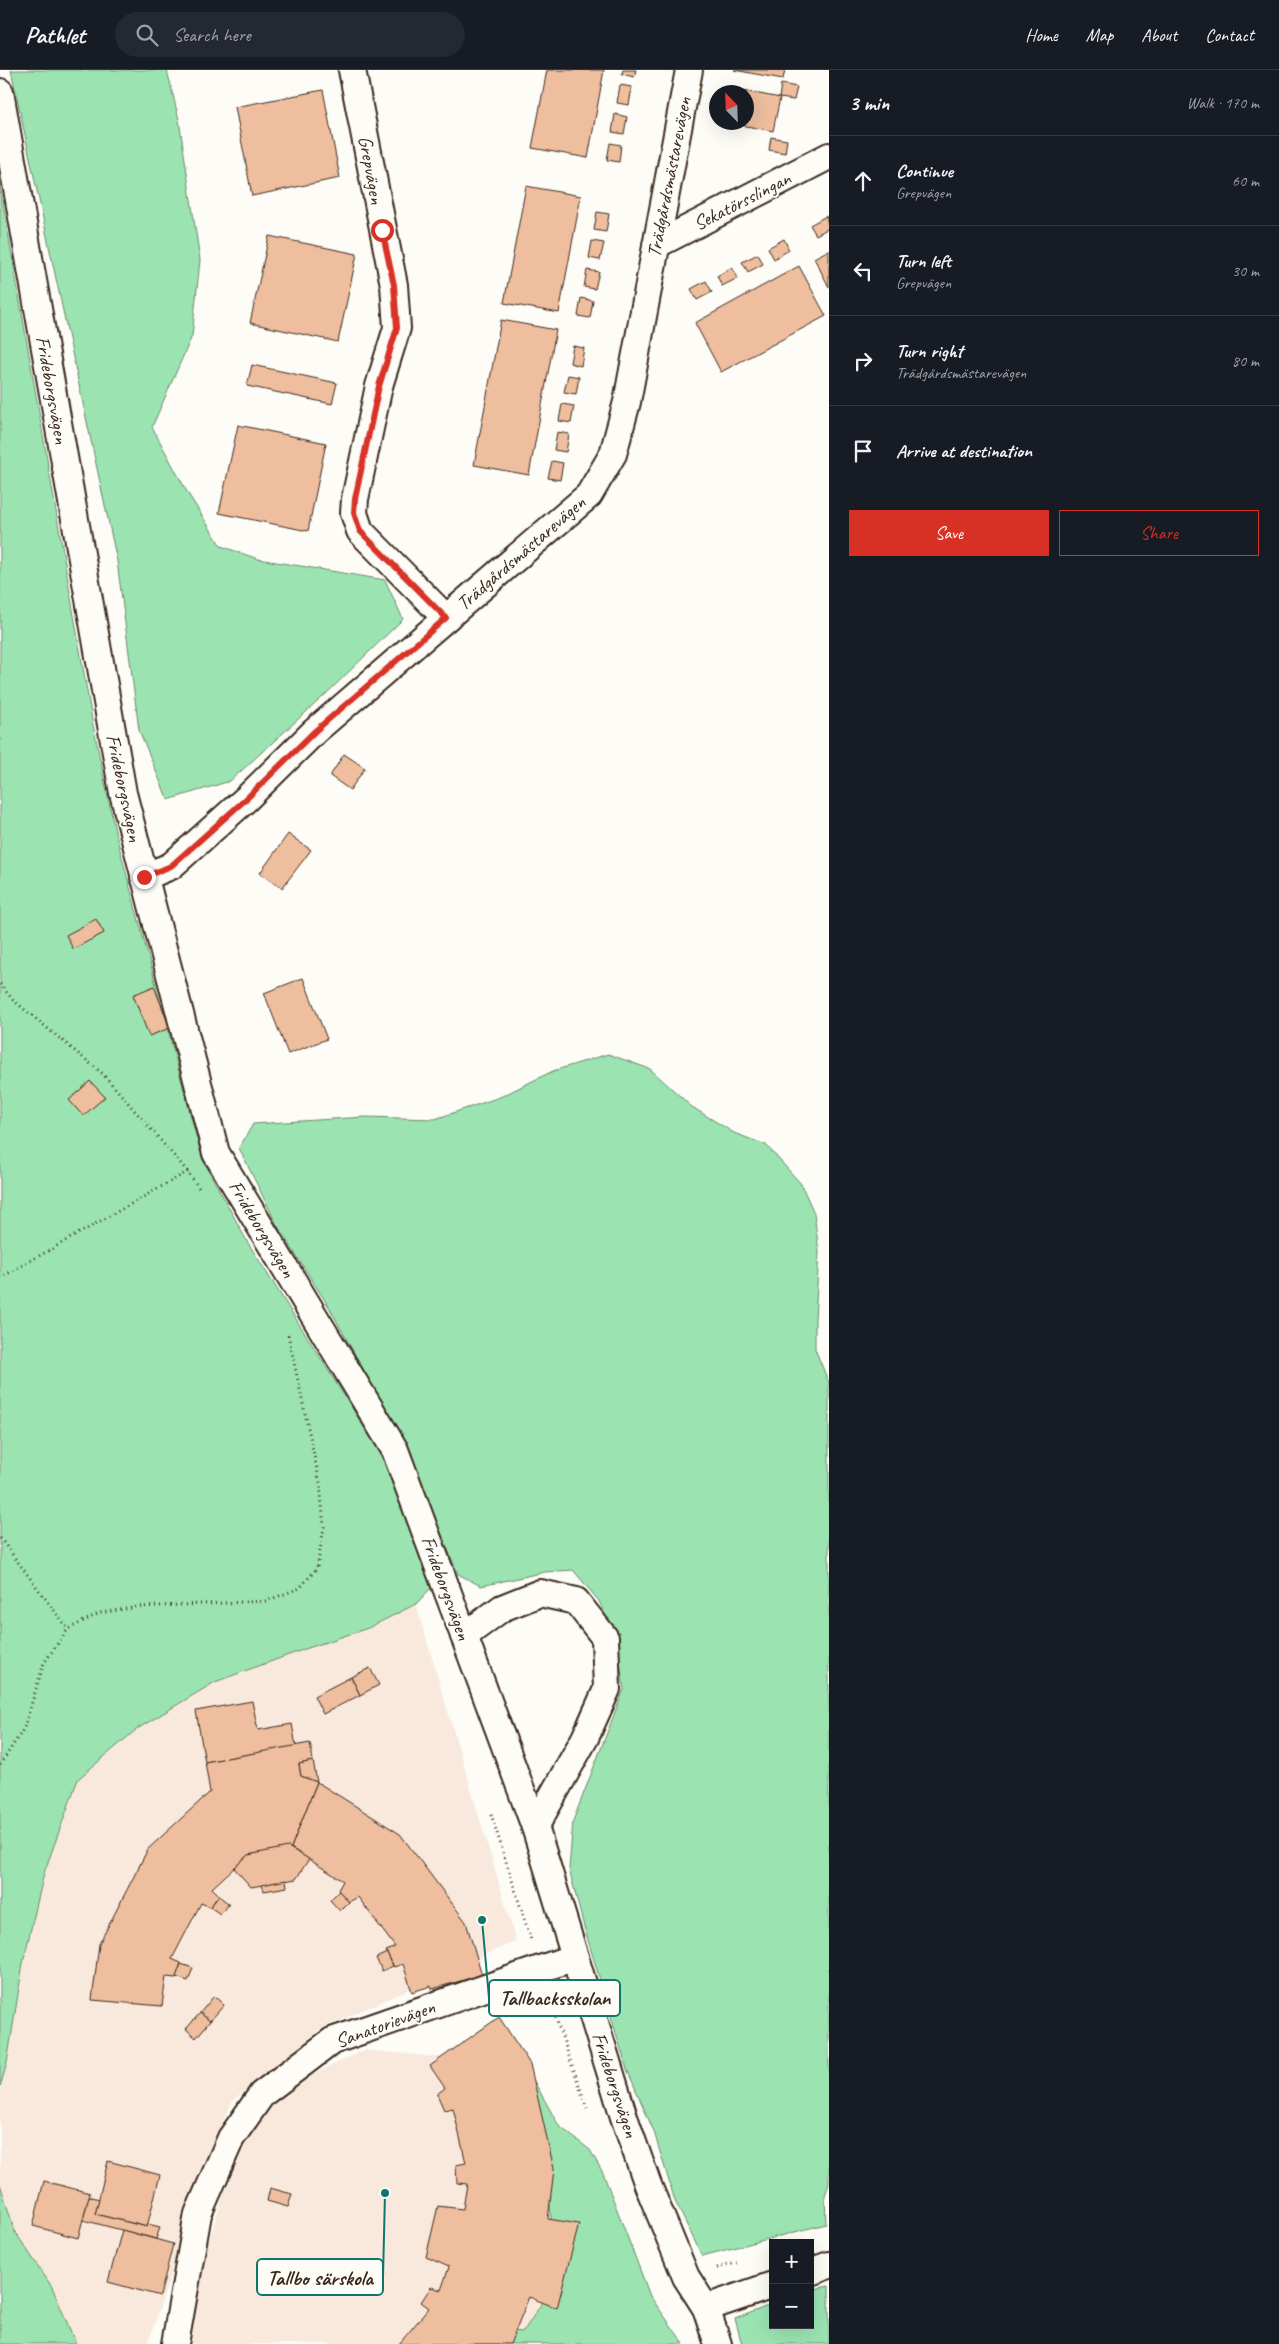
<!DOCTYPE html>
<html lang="en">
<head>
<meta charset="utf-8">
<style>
	:root { --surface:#171b24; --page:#242831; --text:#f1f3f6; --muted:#9ea1a6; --line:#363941; --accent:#d93025 }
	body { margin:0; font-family:Caveat,sans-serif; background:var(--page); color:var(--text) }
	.controls { position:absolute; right:15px; bottom:15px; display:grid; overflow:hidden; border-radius:0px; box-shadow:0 5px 20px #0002 }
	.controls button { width:45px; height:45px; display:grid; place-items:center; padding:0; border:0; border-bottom:1px solid var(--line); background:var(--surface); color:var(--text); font:25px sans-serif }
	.compass { position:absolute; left:709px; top:15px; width:45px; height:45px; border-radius:50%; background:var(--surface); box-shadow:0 5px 20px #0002; rotate:337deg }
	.stop { position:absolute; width:15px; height:15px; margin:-11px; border:4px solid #d93025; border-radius:50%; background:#fff }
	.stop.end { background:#d93025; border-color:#fff; box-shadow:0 1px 5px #0008 }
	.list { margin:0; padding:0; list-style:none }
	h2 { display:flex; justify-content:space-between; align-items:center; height:65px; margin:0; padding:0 20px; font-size:21px }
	h2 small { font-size:16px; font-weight:400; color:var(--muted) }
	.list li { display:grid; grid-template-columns:32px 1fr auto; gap:15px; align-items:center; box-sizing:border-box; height:90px; padding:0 20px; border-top:1px solid var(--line) }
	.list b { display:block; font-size:19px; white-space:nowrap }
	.list p { margin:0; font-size:16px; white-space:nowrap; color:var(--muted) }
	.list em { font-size:16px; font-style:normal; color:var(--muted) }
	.actions { display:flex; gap:10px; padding:15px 20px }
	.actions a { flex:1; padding:11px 0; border:1px solid var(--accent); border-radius:0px; text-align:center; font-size:18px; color:var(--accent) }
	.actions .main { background:var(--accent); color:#fff }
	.icon { flex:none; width:28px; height:28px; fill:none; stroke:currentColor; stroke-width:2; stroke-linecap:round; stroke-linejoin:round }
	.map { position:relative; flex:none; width:829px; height:2274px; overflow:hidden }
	header { display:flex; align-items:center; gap:30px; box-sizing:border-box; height:70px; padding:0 25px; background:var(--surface); border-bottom:1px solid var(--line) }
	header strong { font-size:24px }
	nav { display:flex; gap:28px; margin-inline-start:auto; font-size:18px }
	.search { width:350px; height:45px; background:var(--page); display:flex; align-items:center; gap:12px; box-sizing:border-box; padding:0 18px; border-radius:28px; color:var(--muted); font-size:19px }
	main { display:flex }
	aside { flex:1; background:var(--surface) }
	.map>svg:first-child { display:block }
	.built { fill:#f8e9dc }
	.green { fill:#9be4b2; stroke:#6b8768 }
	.building { fill:#eebe9e; stroke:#3b2a1e }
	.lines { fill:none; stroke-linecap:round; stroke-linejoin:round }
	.street-casing { stroke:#3b2a1e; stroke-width:30 }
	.path { stroke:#3b2a1e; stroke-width:3; stroke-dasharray:1 4; stroke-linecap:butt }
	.street { stroke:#fdfcf7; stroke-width:26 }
	.route { stroke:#d93025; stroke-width:6 }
	.labels { text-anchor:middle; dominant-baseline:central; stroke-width:4; stroke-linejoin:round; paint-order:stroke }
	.street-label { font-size:20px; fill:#3b2a1e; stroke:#fdfcf7 }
	.leader { fill:none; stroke:#0f766e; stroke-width:2 }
	.callout-dot { fill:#0f766e; stroke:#fdfcf7; stroke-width:2 }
	.callout { fill:#fdfcf7; stroke:#0f766e; stroke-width:2 }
	.callout-label { font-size:21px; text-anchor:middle; font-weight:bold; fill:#3b2a1e }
</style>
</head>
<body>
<header>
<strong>Pathlet</strong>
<div class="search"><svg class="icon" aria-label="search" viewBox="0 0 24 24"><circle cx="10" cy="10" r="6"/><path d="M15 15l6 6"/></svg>Search here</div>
<nav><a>Home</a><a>Map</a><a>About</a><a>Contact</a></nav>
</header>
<main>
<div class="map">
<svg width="829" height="2274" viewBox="0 0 829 2274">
	<rect width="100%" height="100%" fill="#fdfcf7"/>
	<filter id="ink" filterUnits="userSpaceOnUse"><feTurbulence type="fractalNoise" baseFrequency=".02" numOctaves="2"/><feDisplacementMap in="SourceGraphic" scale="10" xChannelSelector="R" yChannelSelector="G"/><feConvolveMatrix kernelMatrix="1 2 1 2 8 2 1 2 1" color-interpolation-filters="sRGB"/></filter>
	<g filter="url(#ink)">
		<!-- built -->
		<g class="built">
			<polygon points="416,1534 516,1871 319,1960 232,2032 198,2105 172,2201 148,2274 76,2274 52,2217 15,2162 0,2114 0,2017 7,1993 23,1893 44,1803 78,1709 137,1659 215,1612 305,1579 368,1558"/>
			<polygon points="365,1980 457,1989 535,2085 550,2134 553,2172 544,2230 523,2262 474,2258 442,2274 189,2274 201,2197 227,2112 255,2051 297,2012"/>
		</g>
		<!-- green -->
		<g class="green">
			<polygon points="11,0 167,0 179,50 200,190 192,266 152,357 187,422 221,476 258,489 385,510 403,549 327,623 230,711 168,730 139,660 117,491"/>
			<polygon points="0,116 92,650 115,761 202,1088 248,1173 391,1400 432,1517 416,1534 368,1558 305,1579 215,1612 137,1659 78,1709 44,1803 23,1893 7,1993 0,2017"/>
			<polygon points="608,984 650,999 692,1037 734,1063 766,1075 801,1114 814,1143 819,1182 815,1249 815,1279 829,1313 829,2114 825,2125 826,2154 702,2186 675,2131 654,2062 627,1999 584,1857 569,1799 573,1751 624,1619 616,1568 599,1531 573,1500 545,1502 481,1516 458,1504 404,1374 329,1237 277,1155 239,1078 253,1054 365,1047 435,1049 500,1027 553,1001"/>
			<polygon points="526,1997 559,2056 590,2080 603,2103 650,2226 684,2274 442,2274 474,2258 523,2262 544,2230 553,2172 550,2134 535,2085"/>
			<polygon points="0,2114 15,2162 52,2217 76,2274 0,2274"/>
			<polygon points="829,2216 829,2274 742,2274 735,2249 773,2234 773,2255 810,2255 810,2220"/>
		</g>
		<!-- building -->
		<g class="building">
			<polygon points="547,0 604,0 588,88 532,78"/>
			<polygon points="623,0 636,0 634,7 622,4"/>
			<polygon points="734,0 785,0 783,9"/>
			<polygon points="781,14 797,17 794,30 779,28"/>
			<polygon points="620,15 632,17 629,35 617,33"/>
			<polygon points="724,17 780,28 773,61 725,52 746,52 746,22 723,22"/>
			<polygon points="323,20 340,108 252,126 235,37"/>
			<polygon points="615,44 627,47 624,64 612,62"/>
			<polygon points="771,67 787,70 785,83 769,80"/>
			<polygon points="610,73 621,75 619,92 607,90"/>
			<polygon points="526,116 581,126 559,243 504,233"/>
			<polygon points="597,142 609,144 606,162 594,160"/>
			<polygon points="826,146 829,158 816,165 810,155"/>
			<polygon points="269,166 357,184 338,272 250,253"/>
			<polygon points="784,169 789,180 774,189 768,178"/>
			<polygon points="592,171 604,173 600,190 589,188"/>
			<polygon points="829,180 829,217 814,188"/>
			<polygon points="758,184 763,194 748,202 742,192"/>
			<polygon points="799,196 826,246 721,302 695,253"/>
			<polygon points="732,197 738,208 722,216 717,206"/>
			<polygon points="587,200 599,202 595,219 584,217"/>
			<polygon points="706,211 712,222 697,230 691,219"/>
			<polygon points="581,228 593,231 590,248 578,246"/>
			<polygon points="501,250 556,260 529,405 474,395"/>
			<polygon points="573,276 584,278 581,296 570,293"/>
			<polygon points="252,295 337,313 332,334 247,316"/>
			<polygon points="568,305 579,307 576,324 564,322"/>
			<polygon points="562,334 574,336 571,353 559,351"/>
			<polygon points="238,355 326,373 308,461 219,443"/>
			<polygon points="557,362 569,364 566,382 554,380"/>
			<polygon points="552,391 563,393 560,410 548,408"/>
			<polygon points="344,684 365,698 350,720 330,706"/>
			<polygon points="288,764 311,780 282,818 260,803"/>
			<polygon points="96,849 104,863 73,879 66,865"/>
			<polygon points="303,908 327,969 288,984 264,923"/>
			<polygon points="154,916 170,958 149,966 133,925"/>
			<polygon points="90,1011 105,1027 83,1046 69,1030"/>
			<polygon points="370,1598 379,1615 360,1625 351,1607"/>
			<polygon points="351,1607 360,1625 323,1644 314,1626"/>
			<polygon points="252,1631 258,1660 292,1654 296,1676 205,1692 196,1641"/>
			<polygon points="310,1673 313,1691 299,1694 301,1706 317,1712 291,1778 248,1785 212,1818 219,1825 210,1837 201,1833 172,1889 181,1893 176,1908 166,1907 162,1936 92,1930 99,1874 148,1779 210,1722 205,1692"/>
			<polygon points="313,1691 317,1712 301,1706 299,1694"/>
			<polygon points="317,1712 400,1764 466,1852 482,1905 432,1919 431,1916 412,1922 403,1894 394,1897 386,1881 395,1877 358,1827 349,1832 338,1820 343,1811 291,1778"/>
			<polygon points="288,1777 309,1789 296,1809 251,1817 234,1798 248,1785"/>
			<polygon points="286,1810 287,1817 264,1821 262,1815"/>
			<polygon points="339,1821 349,1832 340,1841 330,1830"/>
			<polygon points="219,1826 229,1834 220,1844 210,1837"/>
			<polygon points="387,1883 393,1896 382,1901 376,1888"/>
			<polygon points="181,1894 193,1898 188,1911 176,1907"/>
			<polygon points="214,1926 224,1935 210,1951 200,1943"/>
			<polygon points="200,1943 210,1951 196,1968 186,1959"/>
			<polygon points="499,1947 530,1994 554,2099 548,2149 579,2154 557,2238 529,2227 510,2274 399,2274 429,2238 421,2232 431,2217 441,2220 449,2197 426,2187 438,2136 463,2139 467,2114 457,2113 456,2095 466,2093 453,2038 444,2040 437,2024 445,2018 430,1996"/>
			<polygon points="108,2091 160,2105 147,2157 95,2144"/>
			<polygon points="44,2111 90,2123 78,2168 33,2156"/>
			<polygon points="270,2118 292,2124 288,2137 267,2131"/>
			<polygon points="89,2126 99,2129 95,2144 147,2157 148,2154 160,2157 156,2169 83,2150"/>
			<polygon points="122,2160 173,2174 160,2226 108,2212"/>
		</g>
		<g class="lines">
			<defs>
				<g id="street">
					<polyline points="352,0 394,215 397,258 379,316 355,429 354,443 360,461 446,548"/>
					<polyline points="0,22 123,723 216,1083 395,1380 535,1757 624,2047 648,2115 686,2207 706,2238 718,2274"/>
					<polyline points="656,175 829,86"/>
					<polyline points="144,807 171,796 246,729 315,661 589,425 613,384 627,332 689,0"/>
					<polyline points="464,1566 502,1538 540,1523 576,1531 605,1568 607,1619 585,1668 535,1757"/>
					<polyline points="810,2202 829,2195"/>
					<polyline points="706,2238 773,2215"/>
					<polyline points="175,2274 198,2144 231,2068 262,2024 332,1971 575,1887"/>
				</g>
			</defs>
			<!-- street casing -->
			<use href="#street" class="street-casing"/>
			<!-- path -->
			<g class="path">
				<polyline points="0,914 13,930 103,1004 188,1102 201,1121"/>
				<polyline points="0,1208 189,1101"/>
				<polyline points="0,1468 68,1559"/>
				<polyline points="0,1695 24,1658 44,1593 68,1559 100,1543 138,1537 266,1531 300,1518 317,1498 324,1457 320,1413 288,1264"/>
				<polyline points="491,1744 531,1870"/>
				<polyline points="549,1929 587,2038"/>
				<polyline points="717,2198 737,2193"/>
			</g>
			<!-- street -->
			<use href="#street" class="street"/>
		</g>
	</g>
	<g class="lines" filter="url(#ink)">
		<!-- route -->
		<polyline class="route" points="144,807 171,796 246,729 315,661 446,548 360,461 354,443 355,429 379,316 397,258 394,215 382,160"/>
	</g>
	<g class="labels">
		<!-- street labels -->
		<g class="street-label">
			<text transform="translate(371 100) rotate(80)">Grepvägen</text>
			<text transform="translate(669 107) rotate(-79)">Trädgårdsmästarevägen</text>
			<text transform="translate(742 131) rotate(-27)">Sekatörsslingan</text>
			<text transform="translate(52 320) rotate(80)">Frideborgsvägen</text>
			<text transform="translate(521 483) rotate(-41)">Trädgårdsmästarevägen</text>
			<text transform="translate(124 718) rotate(78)">Frideborgsvägen</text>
			<text transform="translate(262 1159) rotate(59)">Frideborgsvägen</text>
			<text transform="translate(446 1518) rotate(70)">Frideborgsvägen</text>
			<text transform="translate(385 1954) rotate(-20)">Sanatorievägen</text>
			<text transform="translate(615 2015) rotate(72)">Frideborgsvägen</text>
		</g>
	</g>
	<!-- callouts -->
	<path class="leader" d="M482 1850L489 1928M385 2123L383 2207"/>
	<g class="callout-dot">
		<circle cx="482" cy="1850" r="5"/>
		<circle cx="385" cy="2123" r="5"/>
	</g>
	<g class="callout">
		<rect x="489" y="1910" width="131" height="36" rx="5"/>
		<rect x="257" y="2189" width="126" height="36" rx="5"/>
	</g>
	<g class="callout-label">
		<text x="555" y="1935">Tallbacksskolan</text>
		<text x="320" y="2215">Tallbo särskola</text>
	</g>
</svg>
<div class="controls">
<button>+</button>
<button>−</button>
</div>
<svg class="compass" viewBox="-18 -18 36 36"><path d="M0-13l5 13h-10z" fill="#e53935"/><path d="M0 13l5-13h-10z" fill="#9ea1a6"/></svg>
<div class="stop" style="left:382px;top:160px"></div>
<div class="stop end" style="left:144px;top:807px"></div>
</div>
<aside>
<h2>3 min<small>Walk · 170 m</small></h2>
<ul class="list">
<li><svg class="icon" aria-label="ahead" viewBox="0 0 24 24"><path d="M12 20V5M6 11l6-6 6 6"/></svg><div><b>Continue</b><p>Grepvägen</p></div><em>60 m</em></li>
<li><svg class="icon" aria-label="left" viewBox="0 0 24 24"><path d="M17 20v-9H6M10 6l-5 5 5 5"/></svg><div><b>Turn left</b><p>Grepvägen</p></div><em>30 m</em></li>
<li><svg class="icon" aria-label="right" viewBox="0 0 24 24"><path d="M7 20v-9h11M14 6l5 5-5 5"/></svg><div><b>Turn right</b><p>Trädgårdsmästarevägen</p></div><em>80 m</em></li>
<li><svg class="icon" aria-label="arrive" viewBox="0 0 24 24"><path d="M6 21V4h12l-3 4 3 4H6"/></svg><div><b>Arrive at destination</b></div></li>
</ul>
<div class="actions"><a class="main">Save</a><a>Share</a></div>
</aside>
</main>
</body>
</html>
